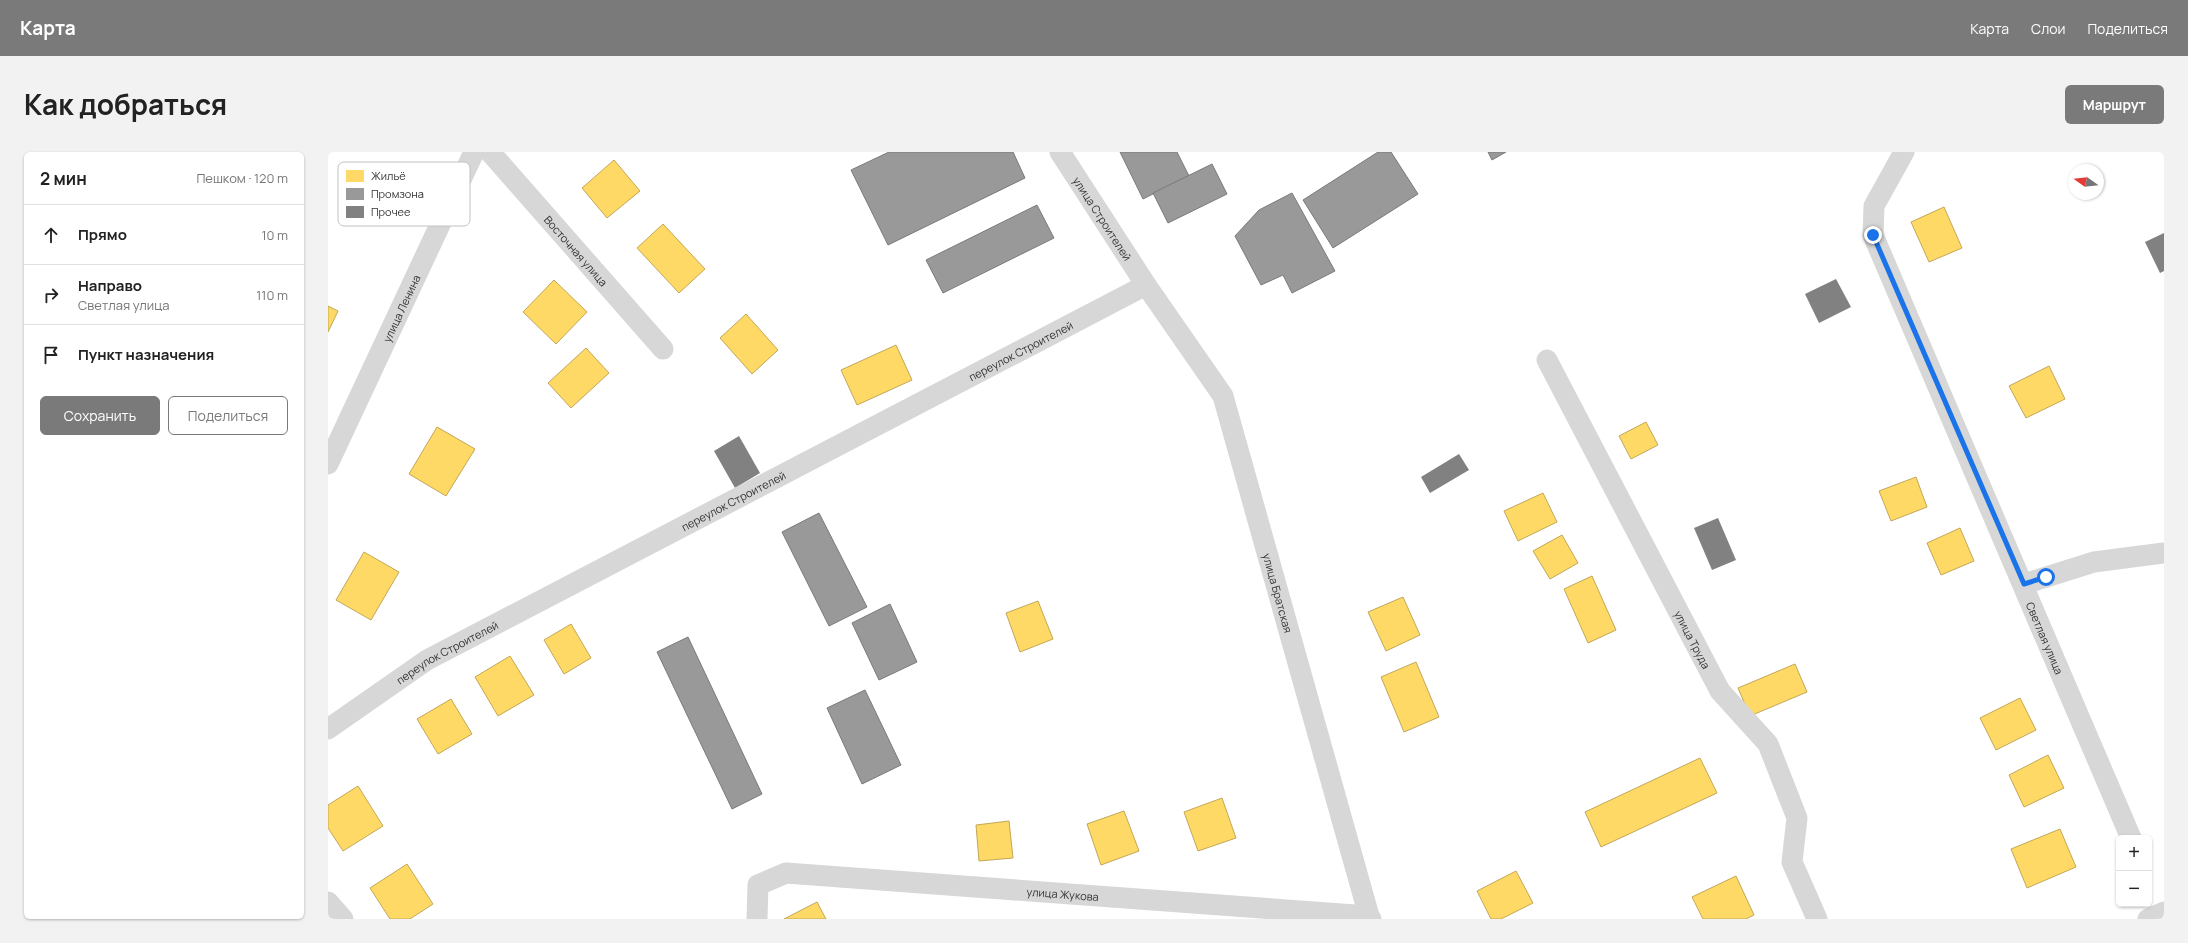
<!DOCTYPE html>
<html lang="ru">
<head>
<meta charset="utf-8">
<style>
	:root { --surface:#fff; --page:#f2f2f2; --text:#222; --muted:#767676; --line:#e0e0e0; --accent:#7a7a7a }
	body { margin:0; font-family:Manrope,sans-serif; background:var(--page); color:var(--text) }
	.controls { position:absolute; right:12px; bottom:12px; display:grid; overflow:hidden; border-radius:6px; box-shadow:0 1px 3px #0004 }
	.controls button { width:36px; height:36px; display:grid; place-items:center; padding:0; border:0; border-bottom:1px solid var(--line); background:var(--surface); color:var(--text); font:20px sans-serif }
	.compass { position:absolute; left:1740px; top:12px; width:36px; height:36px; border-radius:50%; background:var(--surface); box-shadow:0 1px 3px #0004; rotate:285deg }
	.stop { position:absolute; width:12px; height:12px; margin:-9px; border:3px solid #1a73e8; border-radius:50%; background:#fff }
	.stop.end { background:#1a73e8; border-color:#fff; box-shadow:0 1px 4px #0008 }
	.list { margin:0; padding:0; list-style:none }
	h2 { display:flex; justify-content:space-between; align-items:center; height:52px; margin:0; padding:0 16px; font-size:17px }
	h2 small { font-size:13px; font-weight:400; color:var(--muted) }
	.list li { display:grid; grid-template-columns:26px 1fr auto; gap:12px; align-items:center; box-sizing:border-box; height:60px; padding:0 16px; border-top:1px solid var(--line) }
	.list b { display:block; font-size:15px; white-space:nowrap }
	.list p { margin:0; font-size:13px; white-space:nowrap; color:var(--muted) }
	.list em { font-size:13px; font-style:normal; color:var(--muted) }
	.actions { display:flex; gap:8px; padding:12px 16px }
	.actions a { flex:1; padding:9px 0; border:1px solid var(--accent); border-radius:6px; text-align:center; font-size:14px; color:var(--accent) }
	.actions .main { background:var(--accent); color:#fff }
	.icon { flex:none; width:22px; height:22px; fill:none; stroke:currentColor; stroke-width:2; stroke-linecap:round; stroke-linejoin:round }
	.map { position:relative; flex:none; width:1836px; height:767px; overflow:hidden; border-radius:6px }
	header { display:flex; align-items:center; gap:24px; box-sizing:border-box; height:56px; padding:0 20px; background:var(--accent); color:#fff }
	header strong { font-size:19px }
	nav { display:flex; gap:22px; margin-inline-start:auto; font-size:14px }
	.intro { display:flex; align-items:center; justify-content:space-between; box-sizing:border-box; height:96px; padding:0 24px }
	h1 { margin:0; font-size:28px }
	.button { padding:10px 18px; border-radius:6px; background:var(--accent); color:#fff; font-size:14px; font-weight:700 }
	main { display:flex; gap:24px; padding:0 24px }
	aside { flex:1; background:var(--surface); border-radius:6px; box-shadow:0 1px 3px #0004 }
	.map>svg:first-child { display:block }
	.homes { fill:#ffd966; stroke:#c2a757 }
	.industry { fill:#999; stroke:#7a7a7a }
	.building { fill:#818181 }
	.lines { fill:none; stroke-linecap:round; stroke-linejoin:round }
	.minor { stroke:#d7d7d7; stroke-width:21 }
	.route { stroke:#1a73e8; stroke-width:5 }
	.labels { text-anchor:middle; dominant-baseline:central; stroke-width:4; stroke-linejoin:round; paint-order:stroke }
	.street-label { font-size:11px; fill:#333; stroke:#fff }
	.key { fill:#fff; stroke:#c2c2c2; stroke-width:1 }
	.key-label { font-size:11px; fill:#333 }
</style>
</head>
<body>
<header>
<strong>Карта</strong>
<nav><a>Карта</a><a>Слои</a><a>Поделиться</a></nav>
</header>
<div class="intro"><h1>Как добраться</h1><a class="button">Маршрут</a></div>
<main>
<aside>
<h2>2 мин<small>Пешком · 120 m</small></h2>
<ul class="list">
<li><svg class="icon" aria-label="ahead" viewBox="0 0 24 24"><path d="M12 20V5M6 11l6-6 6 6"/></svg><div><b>Прямо</b></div><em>10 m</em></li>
<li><svg class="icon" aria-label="right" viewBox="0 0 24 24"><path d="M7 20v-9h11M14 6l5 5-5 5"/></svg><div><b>Направо</b><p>Светлая улица</p></div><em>110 m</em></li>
<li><svg class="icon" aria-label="arrive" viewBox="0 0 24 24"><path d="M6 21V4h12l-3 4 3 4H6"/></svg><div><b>Пункт назначения</b></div></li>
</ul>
<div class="actions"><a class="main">Сохранить</a><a>Поделиться</a></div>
</aside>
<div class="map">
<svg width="1836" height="767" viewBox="0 0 1836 767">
	<rect width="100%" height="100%" fill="#fff"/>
	<!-- homes -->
	<g class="homes">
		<polygon points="286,8 312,39 279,66 254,36"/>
		<polygon points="1616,55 1634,96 1601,110 1583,70"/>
		<polygon points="335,72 377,117 351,141 309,96"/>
		<polygon points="226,128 259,160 228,192 195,160"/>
		<polygon points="0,154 10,159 0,180"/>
		<polygon points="418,162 450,198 424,222 392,186"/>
		<polygon points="568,193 584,228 529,253 513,218"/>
		<polygon points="258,196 281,221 243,256 220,231"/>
		<polygon points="1721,214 1737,247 1698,266 1681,234"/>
		<polygon points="1318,270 1330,293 1303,307 1291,284"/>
		<polygon points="109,275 147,297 118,344 81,322"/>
		<polygon points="1588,325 1599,355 1563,369 1551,339"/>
		<polygon points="1215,341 1229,370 1190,389 1176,359"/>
		<polygon points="1632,376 1646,409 1613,423 1599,391"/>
		<polygon points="1234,383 1250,411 1222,427 1205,399"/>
		<polygon points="36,400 71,420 43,468 8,448"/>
		<polygon points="1264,424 1288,478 1260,491 1236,437"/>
		<polygon points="1075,445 1092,483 1058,499 1040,460"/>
		<polygon points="710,449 725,487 692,500 678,461"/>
		<polygon points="243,472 263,506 236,522 216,488"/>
		<polygon points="182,504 206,543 170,564 147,525"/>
		<polygon points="1088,510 1111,565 1076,580 1053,525"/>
		<polygon points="1467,512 1479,540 1422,564 1410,536"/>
		<polygon points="1692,546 1708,578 1668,598 1652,566"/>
		<polygon points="123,547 144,582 110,602 89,567"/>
		<polygon points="1720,603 1736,636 1696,655 1681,623"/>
		<polygon points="1372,606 1389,641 1273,695 1257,660"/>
		<polygon points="30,634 55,674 15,699 0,676 0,653"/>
		<polygon points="894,646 908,686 870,699 856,660"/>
		<polygon points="796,659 811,699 773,713 759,672"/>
		<polygon points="681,669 685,706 651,709 648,673"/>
		<polygon points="1732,677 1748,715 1699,736 1683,697"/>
		<polygon points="79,712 105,752 82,767 62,767 42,736"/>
		<polygon points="1188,719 1205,751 1173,767 1163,767 1149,739"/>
		<polygon points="1408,724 1426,763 1418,767 1375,767 1364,745"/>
		<polygon points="489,750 498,767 456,767"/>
	</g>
	<!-- industry -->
	<g class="industry">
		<polygon points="561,0 685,0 697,26 560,93 523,18"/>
		<polygon points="792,0 849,0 861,24 815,47"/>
		<polygon points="1050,0 1063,0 1090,42 1005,96 975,48"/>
		<polygon points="1160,0 1178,0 1164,8"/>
		<polygon points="884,12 899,42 840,71 825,41"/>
		<polygon points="964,41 1007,119 964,141 955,123 933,133 907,84 931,58"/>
		<polygon points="709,53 726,86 615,141 598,108"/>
		<polygon points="491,361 539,455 501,474 454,380"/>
		<polygon points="562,452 589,510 551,528 524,471"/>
		<polygon points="360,485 434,642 404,657 329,500"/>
		<polygon points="537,538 573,613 534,632 499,556"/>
	</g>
	<!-- building -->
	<g class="building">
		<polygon points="1836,81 1836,119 1832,121 1817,90"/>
		<polygon points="1508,127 1523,155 1491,171 1477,142"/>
		<polygon points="411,284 432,321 407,336 386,299"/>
		<polygon points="1131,302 1141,318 1102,341 1093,325"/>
		<polygon points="1390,366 1408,408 1384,418 1366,376"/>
	</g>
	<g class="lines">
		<!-- minor -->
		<g class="minor">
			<path id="s1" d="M 162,0 L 335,197"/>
			<path id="s2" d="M 732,0 L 818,133 L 895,244 L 1041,764 L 1043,767"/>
			<path id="s3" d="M 1576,0 L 1546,54 L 1545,83 L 1803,686"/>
			<path id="s4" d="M 1219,208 L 1392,539 L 1440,592 L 1469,666 L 1464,710 L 1489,767"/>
			<path id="s5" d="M 0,312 L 146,0"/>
			<polyline points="1696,432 1766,410 1836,401"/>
			<path id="s6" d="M 0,577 L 99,508 L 818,133"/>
			<polyline points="0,750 15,767"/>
			<path id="s7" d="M 429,767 L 430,733 L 458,721 L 1041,764"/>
			<polyline points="1820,767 1836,760"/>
		</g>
	</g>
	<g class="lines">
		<!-- route -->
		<polyline class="route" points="1545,83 1696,432 1718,425"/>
	</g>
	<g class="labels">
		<!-- street labels -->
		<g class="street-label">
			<text stroke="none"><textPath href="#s2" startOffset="79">улица Строителей</textPath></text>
			<text stroke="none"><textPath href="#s1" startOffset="131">Восточная улица</textPath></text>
			<text stroke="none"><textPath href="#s5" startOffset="172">улица Ленина</textPath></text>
			<text stroke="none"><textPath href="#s6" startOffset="790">переулок Строителей</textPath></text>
			<text stroke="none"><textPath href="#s6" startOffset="466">переулок Строителей</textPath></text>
			<text stroke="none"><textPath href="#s2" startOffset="498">улица Братская</textPath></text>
			<text stroke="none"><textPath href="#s3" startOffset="529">Светлая улица</textPath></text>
			<text stroke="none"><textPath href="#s4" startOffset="315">улица Труда</textPath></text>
			<text stroke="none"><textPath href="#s6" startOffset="142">переулок Строителей</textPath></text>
			<text stroke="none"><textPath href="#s7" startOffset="342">улица Жукова</textPath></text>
		</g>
	</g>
	<!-- legend -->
	<rect x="10" y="10" width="132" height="64" rx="6" class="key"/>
	<rect x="18" y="18" width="18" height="12" fill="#ffd966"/>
	<rect x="18" y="36" width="18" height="12" fill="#999"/>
	<rect x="18" y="54" width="18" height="12" fill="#818181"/>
	<g class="key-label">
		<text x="43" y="28">Жильё</text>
		<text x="43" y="46">Промзона</text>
		<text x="43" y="64">Прочее</text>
	</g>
</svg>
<div class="controls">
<button>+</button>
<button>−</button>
</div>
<svg class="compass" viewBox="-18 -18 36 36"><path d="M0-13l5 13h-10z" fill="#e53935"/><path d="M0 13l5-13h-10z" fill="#767676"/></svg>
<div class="stop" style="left:1718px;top:425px"></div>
<div class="stop end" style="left:1545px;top:83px"></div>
</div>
</main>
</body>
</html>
